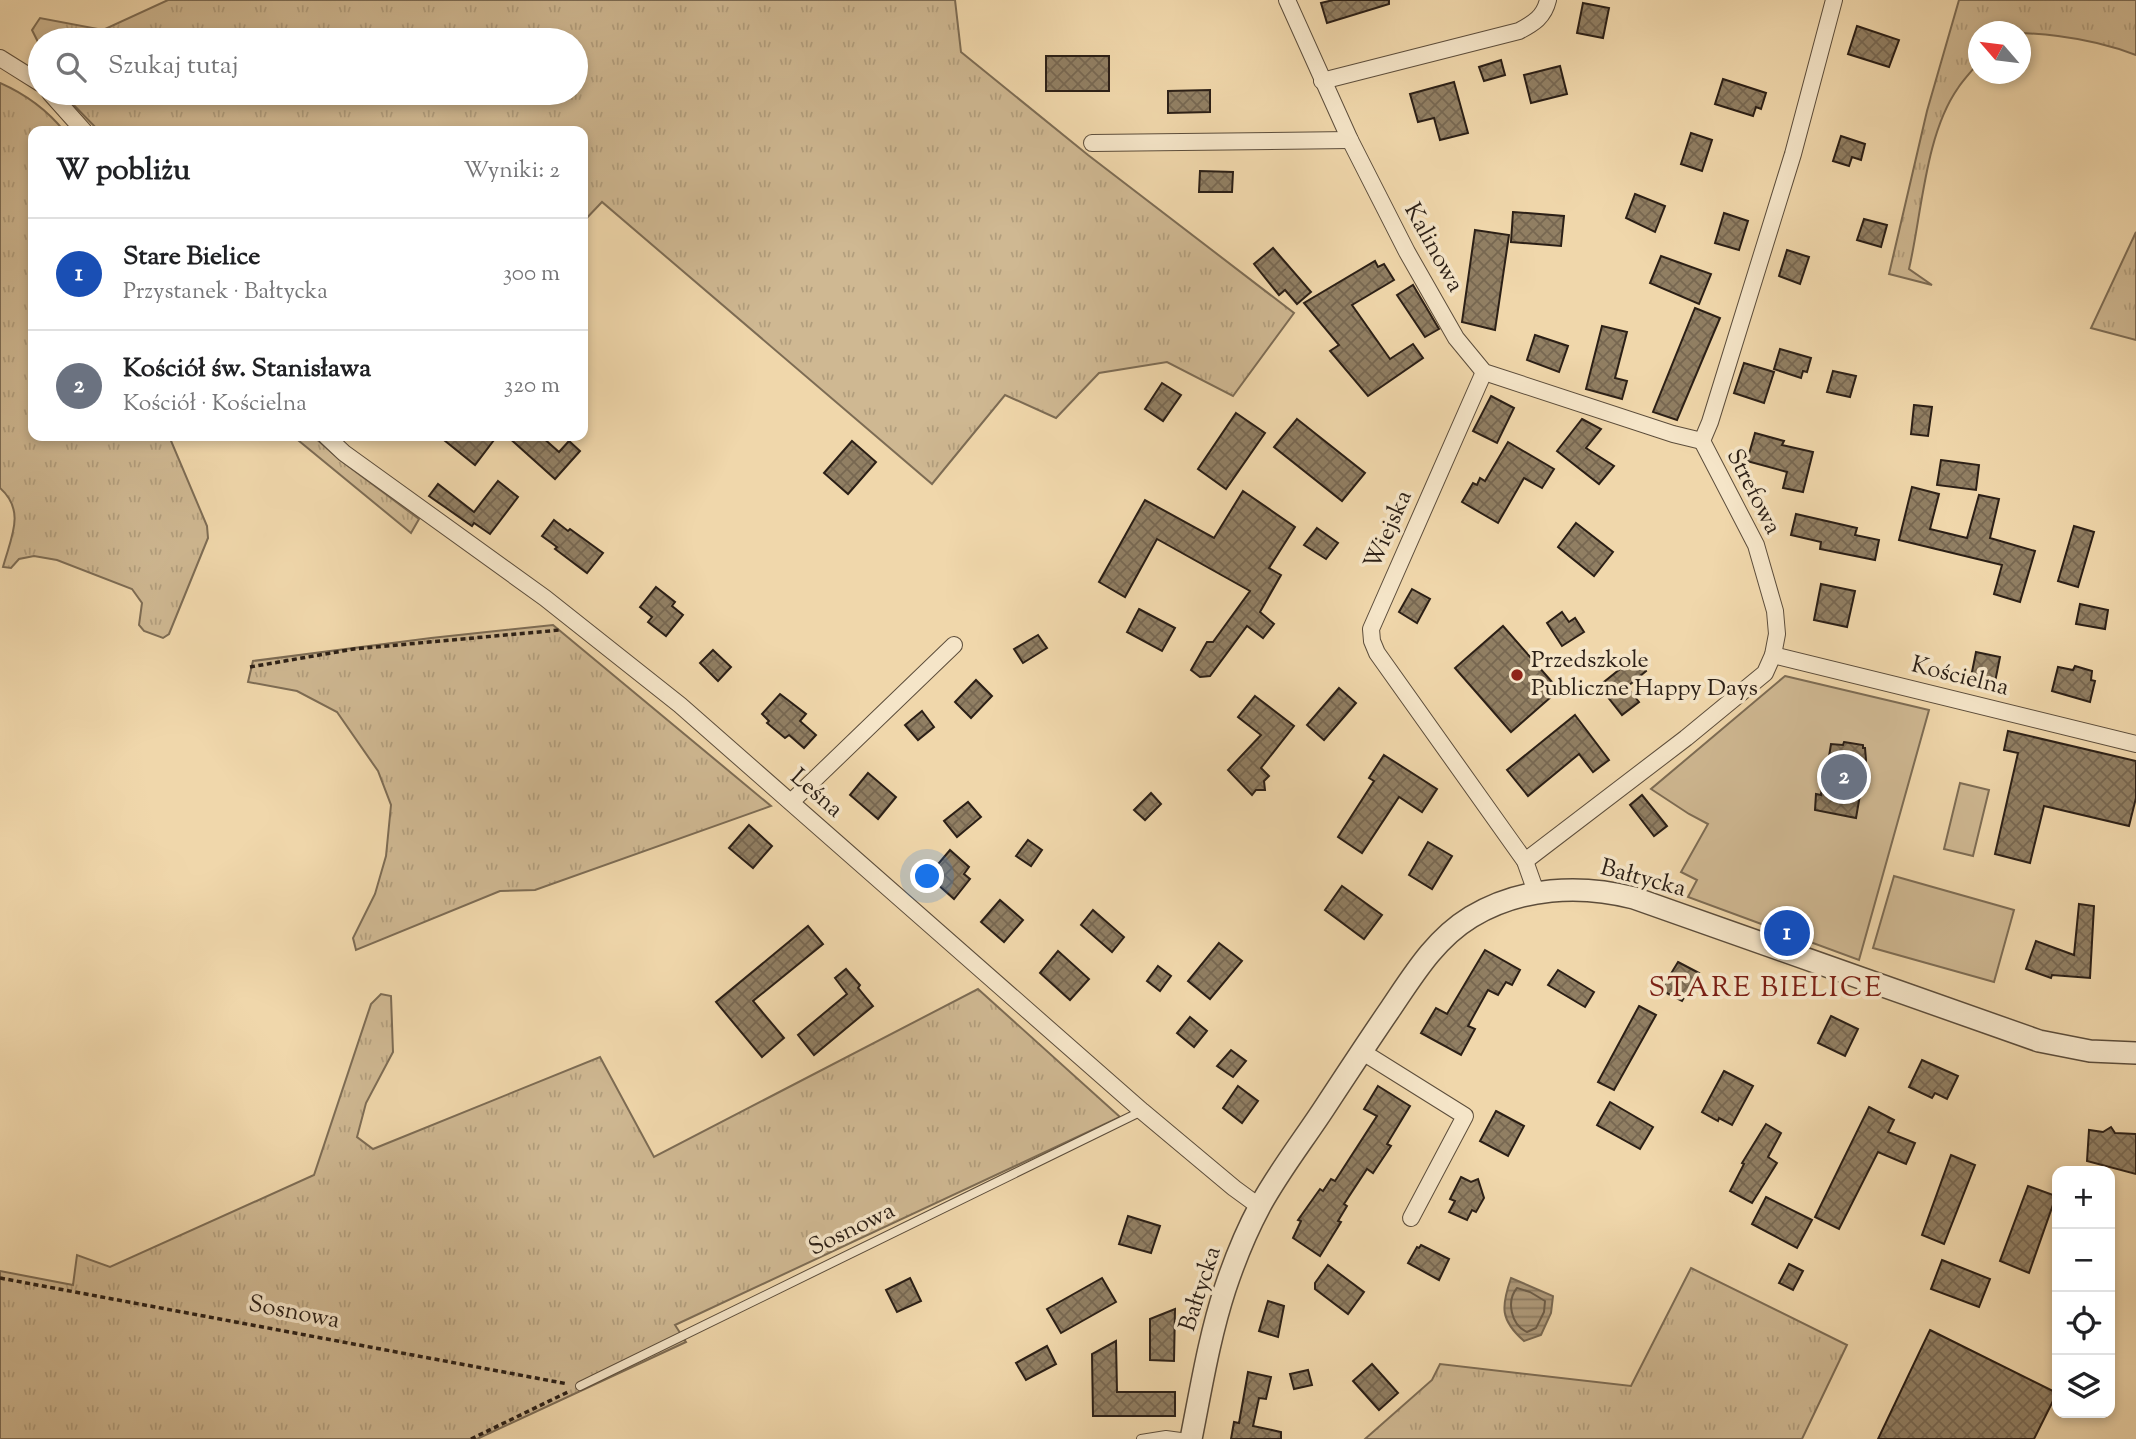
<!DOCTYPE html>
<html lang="pl">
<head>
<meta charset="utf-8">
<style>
	:root { --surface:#fff; --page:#f6f6f6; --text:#202124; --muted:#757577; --line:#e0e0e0; --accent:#8f2418 }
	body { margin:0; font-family:"Sorts Mill Goudy",serif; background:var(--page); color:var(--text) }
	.controls { position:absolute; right:21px; bottom:21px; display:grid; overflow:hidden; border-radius:14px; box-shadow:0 4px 10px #0003 }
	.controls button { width:63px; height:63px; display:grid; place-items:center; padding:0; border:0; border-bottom:2px solid var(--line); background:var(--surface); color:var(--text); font:35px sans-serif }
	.compass { position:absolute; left:1968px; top:21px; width:63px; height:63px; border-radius:50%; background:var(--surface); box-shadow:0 4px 10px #0003; rotate:298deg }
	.you { position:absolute; left:928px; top:877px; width:24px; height:24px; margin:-18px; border:5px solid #fff; border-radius:50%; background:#1a73e8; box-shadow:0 0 0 10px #1a73e833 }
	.badge { display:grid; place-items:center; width:46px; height:46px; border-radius:50%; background:var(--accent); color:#fff; font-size:23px; font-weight:700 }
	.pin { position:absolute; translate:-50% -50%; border:4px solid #fff; box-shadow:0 2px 7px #0006 }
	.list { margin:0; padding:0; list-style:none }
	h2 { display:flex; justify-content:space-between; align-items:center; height:91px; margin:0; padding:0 28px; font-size:30px }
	h2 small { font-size:23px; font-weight:400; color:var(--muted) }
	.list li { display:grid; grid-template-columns:46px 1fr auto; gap:21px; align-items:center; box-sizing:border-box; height:112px; padding:0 28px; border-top:2px solid var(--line) }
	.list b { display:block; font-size:26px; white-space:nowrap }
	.list p { margin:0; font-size:23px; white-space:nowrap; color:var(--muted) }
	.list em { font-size:23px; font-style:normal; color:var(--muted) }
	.icon { flex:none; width:38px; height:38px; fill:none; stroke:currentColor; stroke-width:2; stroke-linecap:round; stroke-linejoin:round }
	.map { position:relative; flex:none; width:2136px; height:1439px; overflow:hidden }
	.search { position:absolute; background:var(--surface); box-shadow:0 4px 10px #0003; left:28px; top:28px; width:560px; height:77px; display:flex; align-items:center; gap:18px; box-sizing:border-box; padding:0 24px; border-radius:38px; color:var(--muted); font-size:26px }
	.panel { position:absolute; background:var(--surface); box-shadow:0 4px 10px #0003; left:28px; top:126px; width:560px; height:315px; border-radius:14px }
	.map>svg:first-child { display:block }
	.grass { fill:url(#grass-tufts); stroke:#7d6c54; stroke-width:2 }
	.green { fill:#cfb892; stroke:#7d6c54; stroke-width:2 }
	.water { fill:url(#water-rules); stroke:#796851; stroke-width:2 }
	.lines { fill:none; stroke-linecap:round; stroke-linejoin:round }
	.shore { stroke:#6c5c47; stroke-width:2 }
	.building { fill:url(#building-cross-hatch); stroke:#2b1f16; stroke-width:2 }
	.service-casing { stroke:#5c4d3b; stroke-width:10 }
	.minor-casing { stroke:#5c4d3b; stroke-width:18 }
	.tertiary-casing { stroke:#5c4d3b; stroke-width:24 }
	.path { stroke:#2b1f16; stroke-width:3.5; stroke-dasharray:5 3.5; stroke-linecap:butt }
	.service { stroke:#f5e5c8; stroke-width:8 }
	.minor { stroke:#f5e5c8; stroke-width:16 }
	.tertiary { stroke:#f5e5c8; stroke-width:21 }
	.poi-dot { fill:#8f2418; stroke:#f5e5c8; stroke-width:2.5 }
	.labels { text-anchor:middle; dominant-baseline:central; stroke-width:7; stroke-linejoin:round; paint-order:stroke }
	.street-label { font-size:24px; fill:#2b1f16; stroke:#f5e5c8 }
	.poi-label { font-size:24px; fill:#2b1f16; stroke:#f5e5c8; text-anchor:start }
	.quarter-label { font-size:28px; letter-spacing:2px; fill:#7a1f14; stroke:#f5e5c8 }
</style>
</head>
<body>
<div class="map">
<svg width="2136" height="1439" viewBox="0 0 2136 1439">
	<defs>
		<pattern id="grass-tufts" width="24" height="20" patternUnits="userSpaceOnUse" patternTransform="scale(1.75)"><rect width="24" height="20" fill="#cfb892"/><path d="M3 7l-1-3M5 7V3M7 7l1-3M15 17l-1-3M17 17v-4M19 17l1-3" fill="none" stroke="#b29e7d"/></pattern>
		<pattern id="water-rules" width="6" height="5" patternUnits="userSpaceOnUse" patternTransform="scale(1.75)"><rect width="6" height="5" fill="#ad9878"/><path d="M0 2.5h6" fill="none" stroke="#8d7b61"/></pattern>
		<pattern id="building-cross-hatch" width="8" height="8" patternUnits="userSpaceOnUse" patternTransform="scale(1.75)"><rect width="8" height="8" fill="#917f63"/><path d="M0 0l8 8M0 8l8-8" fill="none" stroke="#776751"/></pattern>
	</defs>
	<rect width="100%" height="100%" fill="#f0d7ab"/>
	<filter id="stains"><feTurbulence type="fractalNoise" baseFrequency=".00286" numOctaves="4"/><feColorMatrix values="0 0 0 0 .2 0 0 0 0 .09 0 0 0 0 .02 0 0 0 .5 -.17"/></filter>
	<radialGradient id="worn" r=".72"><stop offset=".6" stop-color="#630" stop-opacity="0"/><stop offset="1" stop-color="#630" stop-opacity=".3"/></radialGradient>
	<!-- grass -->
	<g class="grass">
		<polygon points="168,0 955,0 961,52 1088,155 1294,313 1233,396 1167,362 1099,373 1056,418 1005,395 932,484 602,202 583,222 583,131 99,131 62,93 576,93 576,40 40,40 40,46 32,30 40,18 103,30"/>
		<path d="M 1959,0 L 2136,0 L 2136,55 C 2084,35 2032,32 1979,32 L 1978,63 C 1972,71 1964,79 1958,88 C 1925,135 1922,213 1909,269 L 1932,285 L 1889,274 L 1927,111 Z"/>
		<path d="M 0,83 C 25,94 47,110 64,131 L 33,131 L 33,436 L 169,436 L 207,526 L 208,538 L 169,634 L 163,638 L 144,631 L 139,625 L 142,603 L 132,589 L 57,560 L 34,556 L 19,559 L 11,568 L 3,567 C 11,537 26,511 0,488 Z"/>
		<polygon points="2136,232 2136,340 2091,328"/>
		<polygon points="293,436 313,436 340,460 419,519 411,533"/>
		<polygon points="553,625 771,806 535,890 500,891 356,950 353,938 375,894 386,856 391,805 378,771 337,712 297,691 248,682 253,661 431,638"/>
		<polygon points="978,989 1120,1117 675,1325 686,1342 477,1439 0,1439 0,1271 73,1285 77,1255 110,1267 314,1175 371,1004 381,994 391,996 393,1052 366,1103 357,1137 373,1149 600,1057 654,1157"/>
		<polygon points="1691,1268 1847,1345 1802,1439 1365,1439 1432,1380 1440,1364 1631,1386"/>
	</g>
	<!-- green -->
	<g class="green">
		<polygon points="1785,676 1929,710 1859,960 1688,897 1697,880 1681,872 1708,824 1689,814 1651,789"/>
		<polygon points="1960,783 1989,790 1973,856 1944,849"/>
		<polygon points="1894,876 2014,910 1994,982 1873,948"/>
	</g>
	<!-- water -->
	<path class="water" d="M 1511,1278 L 1553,1296 L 1551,1313 L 1541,1335 L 1524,1341 C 1500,1320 1501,1307 1511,1278 Z"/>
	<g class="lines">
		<!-- shore -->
		<path class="shore" d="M 1517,1288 L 1530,1292 L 1545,1301 L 1544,1312 L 1536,1328 L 1527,1332 C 1511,1325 1506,1301 1517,1288 Z"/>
	</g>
	<!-- building -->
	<g class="building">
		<polygon points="1333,0 1389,0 1389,4 1327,23 1321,3"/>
		<polygon points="1583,3 1609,8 1603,38 1577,33"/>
		<polygon points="1857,26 1899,40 1889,67 1848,54"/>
		<rect x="1046" y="56" width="63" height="35"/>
		<polygon points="1501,60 1505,75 1484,81 1479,67"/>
		<polygon points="1560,66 1567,94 1531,103 1524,75"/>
		<polygon points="1723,79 1766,93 1761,109 1756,107 1753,116 1715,104"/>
		<polygon points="1454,82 1468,133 1440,140 1434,118 1418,122 1410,94"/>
		<polygon points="1210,90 1210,112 1168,113 1168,91"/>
		<polygon points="1691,133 1712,140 1702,171 1681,164"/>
		<polygon points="1841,136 1865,144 1861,160 1852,157 1849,166 1833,161"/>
		<polygon points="1200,171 1233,172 1232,192 1199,192"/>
		<polygon points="1635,194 1665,206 1655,232 1626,218"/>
		<polygon points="1513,212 1564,216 1561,246 1511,242"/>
		<polygon points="1724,213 1748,221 1739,250 1715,243"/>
		<polygon points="1864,219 1887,225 1881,247 1857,240"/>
		<polygon points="1475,230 1509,235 1495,330 1462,322"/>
		<polygon points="1273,248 1311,292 1297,304 1285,290 1279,295 1254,264"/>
		<polygon points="1787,250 1809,257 1800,284 1779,276"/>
		<polygon points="1661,256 1711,274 1699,304 1650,283"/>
		<polygon points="1375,261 1378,267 1384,264 1394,280 1352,305 1390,359 1413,344 1423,358 1368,396 1330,351 1339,345 1304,303"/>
		<polygon points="1413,285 1439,329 1425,337 1397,295"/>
		<polygon points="1695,308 1720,318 1677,420 1653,412"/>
		<polygon points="1602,326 1627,332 1615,378 1627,381 1622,399 1586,389"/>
		<polygon points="1535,335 1568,346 1559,372 1527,360"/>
		<polygon points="1780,349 1811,358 1807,372 1803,371 1801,378 1774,369"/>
		<polygon points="1744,363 1774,372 1764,403 1734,393"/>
		<polygon points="1833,371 1856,376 1850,397 1827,392"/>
		<polygon points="1162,383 1181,395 1163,421 1145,409"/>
		<polygon points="1491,396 1514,408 1497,443 1473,431"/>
		<polygon points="1914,405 1932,407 1928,436 1911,434"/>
		<polygon points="1236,413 1265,433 1226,489 1198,469"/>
		<polygon points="1297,419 1365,473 1342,501 1274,447"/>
		<polygon points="1582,419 1601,429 1586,448 1614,466 1599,484 1557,451"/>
		<polygon points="1755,433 1784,441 1782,445 1813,452 1803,492 1783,488 1787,472 1747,461"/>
		<polygon points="439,436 497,436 475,465"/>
		<polygon points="507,436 541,436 559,452 569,441 580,451 555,479"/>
		<polygon points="852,441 876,462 848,494 824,473"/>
		<polygon points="1508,442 1554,469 1542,488 1524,478 1498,523 1462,502 1473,483 1477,485 1480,478 1485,481"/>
		<polygon points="1941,460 1979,465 1976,490 1937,485"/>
		<polygon points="498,481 518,497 490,534 474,523 472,526 429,496 438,484 474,512"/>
		<polygon points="1912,487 1939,494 1930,529 1967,538 1979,495 1999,499 1990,538 2035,551 2020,602 1994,594 2002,565 1899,540"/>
		<polygon points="1243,491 1295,527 1269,568 1281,575 1260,612 1274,624 1263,638 1247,626 1210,676 1200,677 1191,670 1207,642 1213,642 1250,591 1157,539 1125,597 1099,582 1145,500 1214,538"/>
		<polygon points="1796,514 1857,528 1855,535 1879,540 1875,560 1820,549 1821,542 1791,535"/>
		<polygon points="554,520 568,531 570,529 603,553 587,573 555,549 557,547 542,536"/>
		<polygon points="1576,523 1613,552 1594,576 1558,547"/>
		<polygon points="2074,526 2094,532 2078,587 2058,581"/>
		<polygon points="1317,528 1338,543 1326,559 1304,545"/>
		<polygon points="1821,584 1855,591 1847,627 1814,620"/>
		<polygon points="656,587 675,602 672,606 683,615 666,636 648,622 652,617 640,607"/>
		<polygon points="1412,589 1430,599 1417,623 1399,612"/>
		<polygon points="2080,604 2108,610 2105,629 2076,624"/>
		<polygon points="1139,609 1175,628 1162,651 1127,632"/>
		<polygon points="1562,612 1569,622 1575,618 1584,632 1562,646 1547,623"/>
		<polygon points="1503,626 1559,690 1511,732 1455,668"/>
		<polygon points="1038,635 1047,648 1023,663 1014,649"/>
		<polygon points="713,650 731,667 718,681 700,663"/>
		<polygon points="1976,652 2000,657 1995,682 1971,677"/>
		<polygon points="1635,657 1646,671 1627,687 1639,702 1622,715 1599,686"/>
		<polygon points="2075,666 2092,671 2091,680 2095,681 2090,702 2052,691 2058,667 2073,670"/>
		<polygon points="976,680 992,696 971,718 955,702"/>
		<polygon points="1339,688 1356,703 1324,740 1307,725"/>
		<polygon points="780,694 806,714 800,721 816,735 804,748 789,735 785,738 767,723 769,721 762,714"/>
		<polygon points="1255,696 1294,726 1261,768 1269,776 1264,781 1265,790 1256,790 1252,795 1228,770 1261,735 1238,717"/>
		<polygon points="922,711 934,727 918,740 905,725"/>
		<polygon points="1575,715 1609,760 1593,772 1579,754 1528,796 1507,770"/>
		<polygon points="2008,731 2136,761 2136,798 2129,826 2044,806 2030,863 1995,854 2018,753 2004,750"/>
		<polygon points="1844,742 1863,745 1863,748 1865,748 1866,760 1856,818 1815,810 1816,794 1821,795 1824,769 1827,769 1831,744 1843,745"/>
		<polygon points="1384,755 1437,789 1422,812 1399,797 1362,853 1338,837 1374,781 1369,778"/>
		<polygon points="868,773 896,797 878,819 850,795"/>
		<polygon points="1151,793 1161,804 1145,820 1134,810"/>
		<polygon points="1642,795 1667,826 1654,836 1630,805"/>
		<polygon points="968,802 981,817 957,837 944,821"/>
		<polygon points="749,825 772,846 753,868 729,848"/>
		<polygon points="1028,840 1042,850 1031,866 1016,856"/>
		<polygon points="1428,842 1452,856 1432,889 1409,875"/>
		<polygon points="950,850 969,867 964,874 970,879 954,899 928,876"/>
		<polygon points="1342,886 1382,915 1364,939 1325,910"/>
		<polygon points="1000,900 1023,920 1004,942 981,922"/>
		<polygon points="2079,904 2094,906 2090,978 2052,975 2051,978 2026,969 2036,941 2074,955"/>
		<polygon points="1093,910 1124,937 1112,952 1081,925"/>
		<polygon points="808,926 823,944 753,1001 784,1038 762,1057 716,1002"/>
		<polygon points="1219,943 1242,961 1210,999 1188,981"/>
		<polygon points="1485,950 1520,970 1512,985 1506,982 1498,995 1488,990 1468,1026 1475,1029 1461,1055 1421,1033 1436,1008 1447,1014"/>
		<polygon points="1058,951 1089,979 1070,1000 1040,973"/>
		<polygon points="1678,962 1699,973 1682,1001 1661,990"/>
		<polygon points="1158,966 1171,976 1160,991 1147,981"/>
		<polygon points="846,969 860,985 858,988 873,1006 814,1055 798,1035 847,994 835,978"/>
		<polygon points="1558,970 1594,992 1585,1007 1548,985"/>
		<polygon points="1639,1006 1656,1015 1614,1090 1598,1082"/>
		<polygon points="1831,1016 1858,1029 1845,1056 1818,1043"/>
		<polygon points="1190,1017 1207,1031 1194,1047 1177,1033"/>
		<polygon points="1231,1050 1246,1061 1233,1077 1217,1066"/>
		<polygon points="1922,1060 1958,1076 1947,1099 1935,1093 1932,1098 1909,1087"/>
		<polygon points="1724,1071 1753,1086 1732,1125 1719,1118 1718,1121 1702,1112"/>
		<polygon points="1238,1086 1258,1101 1242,1123 1223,1108"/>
		<polygon points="1378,1086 1410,1106 1387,1144 1391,1146 1373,1173 1367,1169 1344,1204 1347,1206 1338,1221 1341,1222 1320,1256 1293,1238 1301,1221 1298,1220 1320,1189 1323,1191 1331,1179 1335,1181 1377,1116 1364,1109"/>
		<polygon points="1610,1102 1653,1127 1640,1149 1597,1125"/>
		<polygon points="1869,1107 1894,1120 1888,1132 1915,1143 1906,1164 1878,1152 1839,1229 1815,1217"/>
		<polygon points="1496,1111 1524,1126 1508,1156 1480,1141"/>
		<polygon points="1766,1124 1781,1133 1768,1157 1777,1163 1752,1203 1730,1191 1744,1164 1742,1163"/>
		<polygon points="2111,1127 2115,1133 2136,1134 2136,1174 2087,1161 2089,1130 2103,1132"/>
		<polygon points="1951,1155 1975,1165 1944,1244 1922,1235"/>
		<polygon points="1461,1177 1471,1182 1478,1179 1484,1198 1476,1212 1472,1210 1467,1220 1449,1212 1455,1201 1450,1199"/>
		<polygon points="2028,1186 2056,1196 2029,1273 2000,1261"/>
		<polygon points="1766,1197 1812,1220 1797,1248 1752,1224"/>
		<polygon points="1128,1216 1160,1226 1151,1253 1119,1244"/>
		<polygon points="1421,1245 1449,1259 1439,1280 1408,1263 1417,1247 1419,1248"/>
		<polygon points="1942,1260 1990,1279 1979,1307 1931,1289"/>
		<polygon points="1789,1264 1803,1271 1793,1290 1779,1283"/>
		<polygon points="1328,1265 1364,1292 1348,1314 1315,1289 1315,1283"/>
		<polygon points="910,1278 921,1301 897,1312 886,1290"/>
		<polygon points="1102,1278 1116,1302 1061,1333 1047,1309"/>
		<polygon points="1268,1301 1284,1306 1278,1337 1259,1331"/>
		<polygon points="1175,1309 1174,1361 1150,1360 1150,1319"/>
		<polygon points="1930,1330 2057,1393 2034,1439 1878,1439"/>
		<polygon points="1116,1341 1117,1392 1175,1392 1175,1416 1093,1416 1092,1354"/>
		<polygon points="1047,1346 1056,1364 1026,1380 1016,1363"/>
		<polygon points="1372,1364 1398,1393 1379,1410 1353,1381"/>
		<polygon points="1308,1370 1312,1385 1294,1389 1290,1374"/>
		<polygon points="1248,1372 1271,1377 1266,1399 1259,1398 1253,1426 1281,1432 1281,1439 1231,1439 1234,1422 1239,1423"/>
	</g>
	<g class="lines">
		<defs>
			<g id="service">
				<polyline points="580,1386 1142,1111"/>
				<polyline points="1141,1439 1166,1435 1188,1438"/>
			</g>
			<g id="minor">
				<polyline points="1287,0 1350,140 1407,252 1456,338 1484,372 1673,434 1702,441"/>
				<polyline points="0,58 40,83"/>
				<path d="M 1322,81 L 1519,31 C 1534,23 1544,17 1548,0"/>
				<polyline points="50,93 84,131"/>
				<polyline points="1092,143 1350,140"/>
				<polyline points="1484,372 1371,629 1372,641 1377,653 1525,861 1536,892"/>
				<polyline points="326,436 344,453 545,598 680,705 1142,1111 1234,1188 1260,1207"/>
				<polyline points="1702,441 1710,422 1793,154 1834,0"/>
				<polyline points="1773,655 2136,744"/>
				<polyline points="791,802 954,645"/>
				<polyline points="1525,861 1686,738 1765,673 1773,655 1777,634 1775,611 1756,545 1702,441"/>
				<polyline points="1361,1051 1465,1116 1411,1218"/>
			</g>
			<path id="tertiary" d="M 1191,1439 C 1201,1389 1209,1338 1225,1289 C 1234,1262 1246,1232 1260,1206 C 1279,1171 1305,1138 1327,1104 C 1348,1072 1369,1040 1391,1008 C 1414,974 1435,939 1471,917 C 1521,887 1580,884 1634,898 L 2039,1041 L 2090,1051 L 2136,1053"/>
		</defs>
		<!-- service casing -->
		<use href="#service" class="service-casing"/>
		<!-- minor casing -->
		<use href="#minor" class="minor-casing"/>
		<!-- tertiary casing -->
		<use href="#tertiary" class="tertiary-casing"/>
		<!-- path -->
		<g class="path">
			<polyline points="250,667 354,649 560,630"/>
			<polyline points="0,1278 568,1384"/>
			<polyline points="471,1439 570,1391"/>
		</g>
		<!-- service -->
		<use href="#service" class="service"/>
		<!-- minor -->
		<use href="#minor" class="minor"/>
		<!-- tertiary -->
		<use href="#tertiary" class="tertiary"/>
	</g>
	<!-- markers -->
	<circle class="poi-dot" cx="1517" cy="675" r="7"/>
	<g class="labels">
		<!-- street labels -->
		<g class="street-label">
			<text transform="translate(1433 248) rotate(61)">Kalinowa</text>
			<text transform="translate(1753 492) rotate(63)">Strefowa</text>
			<text transform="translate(1389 530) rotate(-66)">Wiejska</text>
			<text transform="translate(1960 677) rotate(14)">Kościelna</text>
			<text transform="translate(816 794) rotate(41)">Leśna</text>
			<text transform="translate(1643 879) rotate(15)">Bałtycka</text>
			<text transform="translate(852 1230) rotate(-26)">Sosnowa</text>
			<text transform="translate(1201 1289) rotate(-72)">Bałtycka</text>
			<text transform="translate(294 1313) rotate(11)">Sosnowa</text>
		</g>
		<!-- poi labels -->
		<g class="poi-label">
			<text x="1531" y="661">Przedszkole<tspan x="1531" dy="28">Publiczne Happy Days</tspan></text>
		</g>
		<!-- quarter labels -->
		<g class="quarter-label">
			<text x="1766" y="989">STARE BIELICE</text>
		</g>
	</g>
	<rect width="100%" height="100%" filter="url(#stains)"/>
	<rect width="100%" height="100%" fill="url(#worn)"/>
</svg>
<div class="controls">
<button>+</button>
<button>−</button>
<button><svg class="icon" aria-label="locate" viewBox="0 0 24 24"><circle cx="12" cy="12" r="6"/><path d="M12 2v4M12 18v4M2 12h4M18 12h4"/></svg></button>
<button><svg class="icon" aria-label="layers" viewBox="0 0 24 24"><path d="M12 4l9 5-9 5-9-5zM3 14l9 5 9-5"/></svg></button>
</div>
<svg class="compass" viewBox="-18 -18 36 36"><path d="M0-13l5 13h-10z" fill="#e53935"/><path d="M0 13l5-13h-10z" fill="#757577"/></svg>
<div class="you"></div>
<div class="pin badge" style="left:1787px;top:933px;background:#1a4fb4">1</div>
<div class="pin badge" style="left:1844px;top:777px;background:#6b7280">2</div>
<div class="search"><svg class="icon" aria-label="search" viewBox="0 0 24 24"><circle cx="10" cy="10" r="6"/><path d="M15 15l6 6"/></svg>Szukaj tutaj</div>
<section class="panel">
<h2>W pobliżu<small>Wyniki: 2</small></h2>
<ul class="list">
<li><span class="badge" style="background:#1a4fb4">1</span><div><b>Stare Bielice</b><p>Przystanek · Bałtycka</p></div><em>300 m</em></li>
<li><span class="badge" style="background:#6b7280">2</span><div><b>Kościół św. Stanisława</b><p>Kościół · Kościelna</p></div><em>320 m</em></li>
</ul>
</section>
</div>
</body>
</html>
